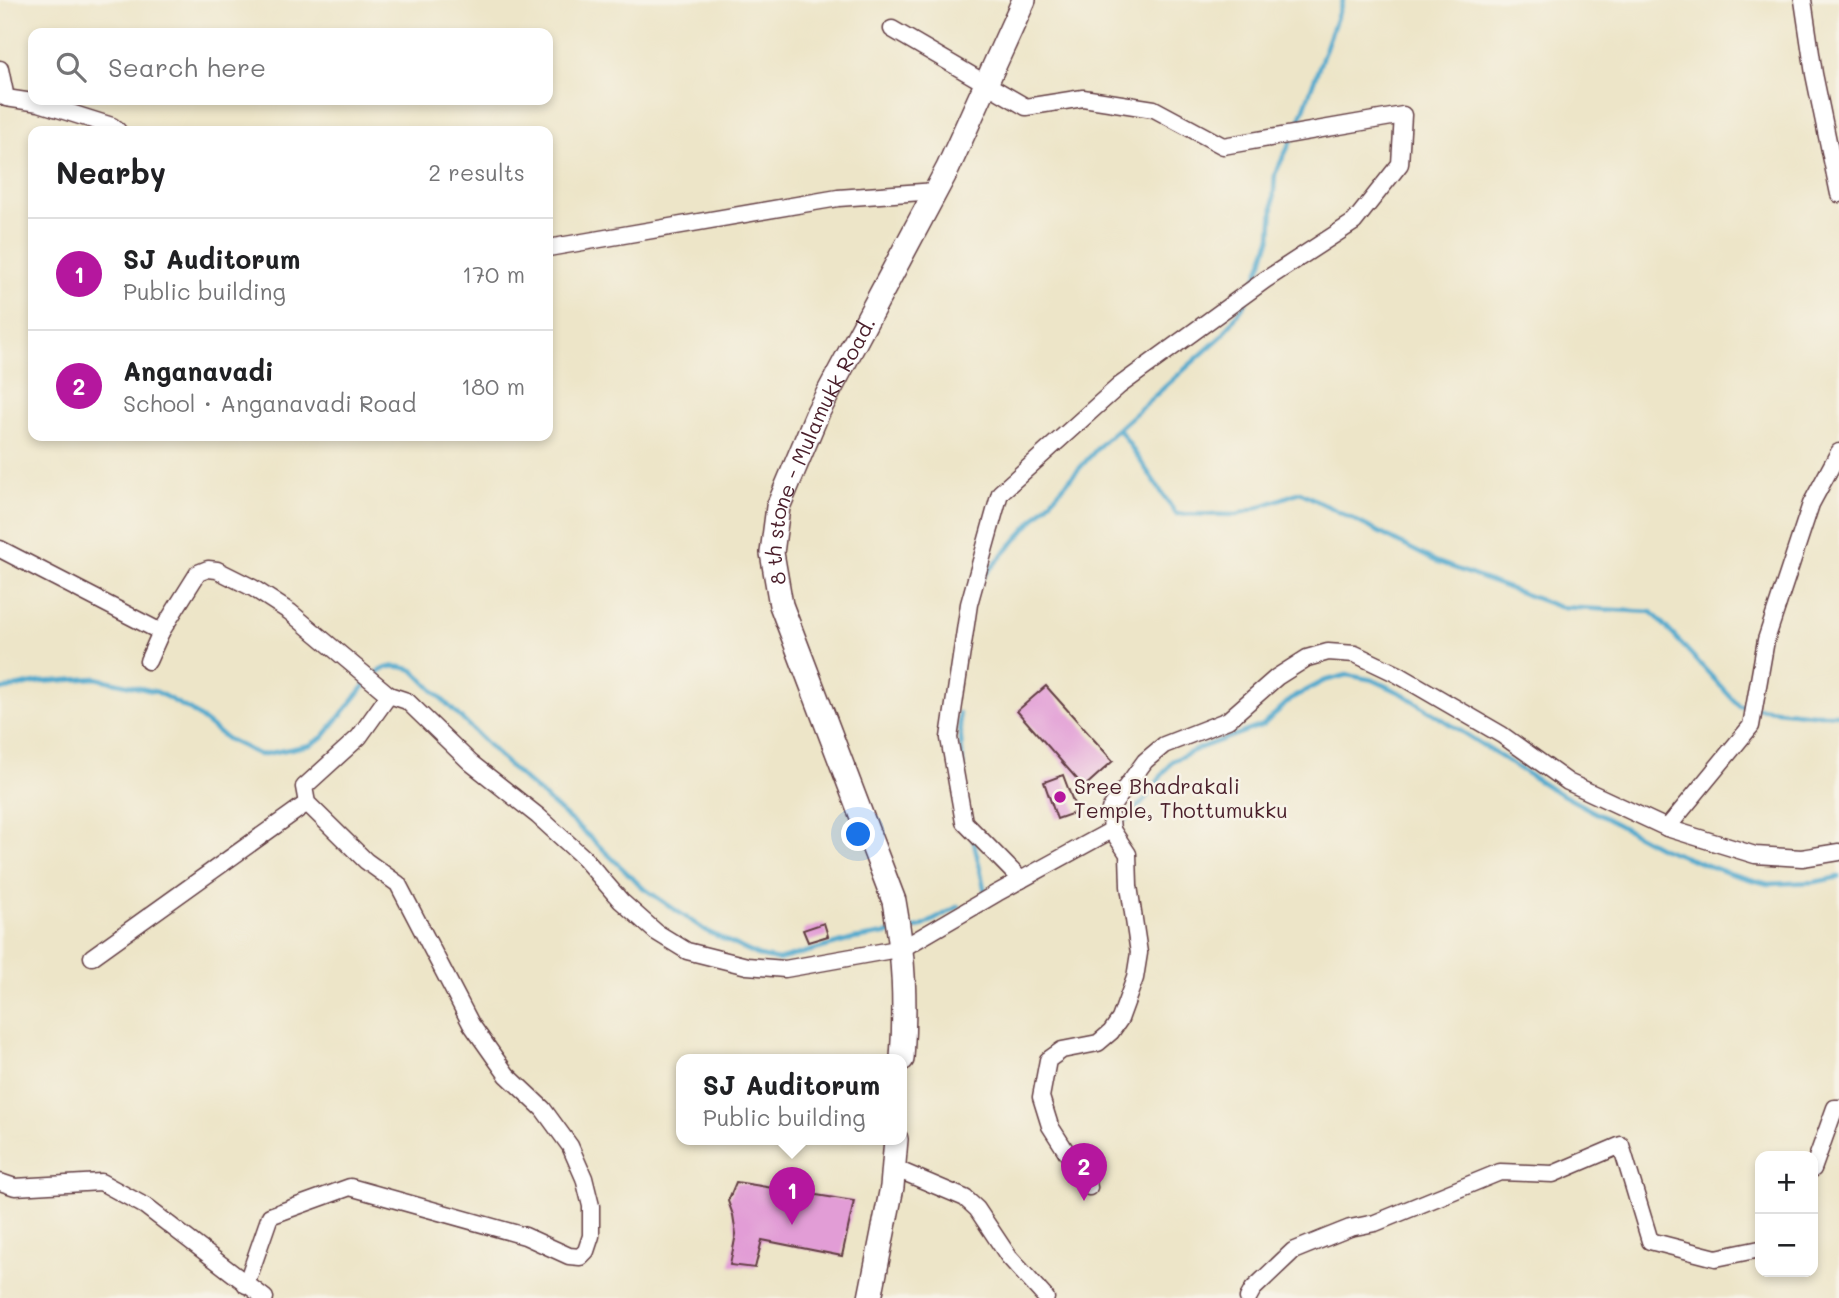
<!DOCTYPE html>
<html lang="en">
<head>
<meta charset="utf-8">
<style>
	:root { --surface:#fff; --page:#f6f6f6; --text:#202124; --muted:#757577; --line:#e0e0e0; --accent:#b5179e }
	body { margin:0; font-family:Mali,sans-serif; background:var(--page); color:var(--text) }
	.controls { position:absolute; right:21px; bottom:21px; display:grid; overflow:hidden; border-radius:14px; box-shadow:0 4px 10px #0003 }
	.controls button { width:63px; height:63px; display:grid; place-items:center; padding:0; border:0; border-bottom:2px solid var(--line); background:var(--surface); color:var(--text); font:35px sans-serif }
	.you { position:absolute; left:859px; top:835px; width:24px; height:24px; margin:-18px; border:5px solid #fff; border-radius:50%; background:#1a73e8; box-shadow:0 0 0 10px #1a73e833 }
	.badge { display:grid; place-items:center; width:46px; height:46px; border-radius:50%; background:var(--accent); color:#fff; font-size:23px; font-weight:700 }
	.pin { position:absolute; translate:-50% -58px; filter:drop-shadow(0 2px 4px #0008) }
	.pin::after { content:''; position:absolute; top:37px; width:24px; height:21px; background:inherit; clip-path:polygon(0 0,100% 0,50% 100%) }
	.popup { position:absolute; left:676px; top:1054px; width:231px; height:91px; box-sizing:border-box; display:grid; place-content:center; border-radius:14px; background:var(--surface); filter:drop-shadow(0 2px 5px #0005); font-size:23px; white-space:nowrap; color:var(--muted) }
	.popup b { font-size:26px; color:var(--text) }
	.popup::after { content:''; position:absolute; left:50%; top:100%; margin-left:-14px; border:14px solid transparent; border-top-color:var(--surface) }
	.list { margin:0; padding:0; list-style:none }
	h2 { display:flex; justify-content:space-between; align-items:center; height:91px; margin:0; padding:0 28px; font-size:30px }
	h2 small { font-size:23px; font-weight:400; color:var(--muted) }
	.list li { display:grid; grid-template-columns:46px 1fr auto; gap:21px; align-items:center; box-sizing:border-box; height:112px; padding:0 28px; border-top:2px solid var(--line) }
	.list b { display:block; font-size:26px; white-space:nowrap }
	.list p { margin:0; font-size:23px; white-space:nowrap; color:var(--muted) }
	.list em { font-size:23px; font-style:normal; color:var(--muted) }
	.icon { flex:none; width:38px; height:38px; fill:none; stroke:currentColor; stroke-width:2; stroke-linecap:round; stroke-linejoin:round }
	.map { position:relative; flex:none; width:1839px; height:1298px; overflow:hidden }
	.search { position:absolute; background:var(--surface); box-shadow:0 4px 10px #0003; left:28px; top:28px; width:525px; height:77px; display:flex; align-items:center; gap:18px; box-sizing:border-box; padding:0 24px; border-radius:14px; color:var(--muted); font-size:26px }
	.panel { position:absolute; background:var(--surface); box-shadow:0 4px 10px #0003; left:28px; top:126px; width:525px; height:315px; border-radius:14px }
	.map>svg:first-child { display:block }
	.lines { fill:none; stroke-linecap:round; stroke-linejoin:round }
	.stream { stroke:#50a9cd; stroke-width:4.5 }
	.building { fill:#e29dd6 }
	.street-casing { stroke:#623d43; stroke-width:19 }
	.secondary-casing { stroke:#623d43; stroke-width:26 }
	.street { stroke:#fff; stroke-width:16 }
	.secondary { stroke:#fff; stroke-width:23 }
	.poi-dot { fill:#b5179e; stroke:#f7f3e8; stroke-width:2.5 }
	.labels { text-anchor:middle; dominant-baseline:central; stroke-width:5; stroke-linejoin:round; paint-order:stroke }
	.street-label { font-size:21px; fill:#4a1f2b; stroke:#f7f3e8 }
	.poi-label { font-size:21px; fill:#4a1f2b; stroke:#f7f3e8; text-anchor:start }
</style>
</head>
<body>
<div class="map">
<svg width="1839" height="1298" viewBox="0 0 1839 1298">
	<rect width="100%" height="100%" fill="#f7f3e8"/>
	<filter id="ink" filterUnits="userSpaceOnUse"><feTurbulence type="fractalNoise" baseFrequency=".0143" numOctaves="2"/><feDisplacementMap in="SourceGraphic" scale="14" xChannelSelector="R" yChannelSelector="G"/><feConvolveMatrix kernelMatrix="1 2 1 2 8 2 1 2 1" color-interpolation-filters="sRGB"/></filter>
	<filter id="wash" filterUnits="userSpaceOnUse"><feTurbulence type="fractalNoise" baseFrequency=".00686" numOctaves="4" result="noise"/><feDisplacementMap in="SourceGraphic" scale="28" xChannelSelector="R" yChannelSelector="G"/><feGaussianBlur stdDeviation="1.57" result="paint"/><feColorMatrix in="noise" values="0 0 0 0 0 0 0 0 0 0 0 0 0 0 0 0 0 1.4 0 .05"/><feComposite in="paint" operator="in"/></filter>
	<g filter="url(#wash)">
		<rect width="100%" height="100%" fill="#ede5c8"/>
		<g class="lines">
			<!-- stream -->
			<g class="stream">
				<polyline points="1297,128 1343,0"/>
				<polyline points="1255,281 1271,237 1275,174 1292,139"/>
				<polyline points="1119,429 1176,514 1237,515 1300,492 1435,561 1559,607 1652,612 1739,706 1813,714 1839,714"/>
				<polyline points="982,578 1102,443 1223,335 1246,302"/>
				<path d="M 373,677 C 386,664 396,665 413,670 L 510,767 L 592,839 L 642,887 L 706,931 L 759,956 L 778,960 L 854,939 L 891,933"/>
				<polyline points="0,690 40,682 96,678 157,692 190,710 227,739 260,755 310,745 323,737 367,683"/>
				<polyline points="959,713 964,778"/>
				<polyline points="1115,825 1124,821 1146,798 1172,761 1200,748 1263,725 1292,698 1324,681 1347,675 1373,680 1403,694 1548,787 1661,848 1731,874 1768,884 1815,882 1839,877"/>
				<polyline points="973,838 985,892"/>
				<polyline points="906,930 921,927 959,906"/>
			</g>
		</g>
		<g id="blocks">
			<!-- building -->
			<g class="building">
				<polygon points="1046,686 1113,761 1084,787 1017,711"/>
				<polygon points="1063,775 1077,812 1057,819 1044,782"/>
				<polygon points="824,923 828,936 808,942 803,930"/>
				<polygon points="736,1182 854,1201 842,1256 762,1240 755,1268 730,1265 736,1234 733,1215 728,1201"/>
			</g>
		</g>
	</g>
	<g filter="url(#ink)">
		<use href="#blocks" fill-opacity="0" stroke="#623d43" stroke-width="2"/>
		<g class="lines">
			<defs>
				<g id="street">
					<polyline points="1803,0 1814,74 1839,194"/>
					<polyline points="892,29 1026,107 1083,98 1154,109 1223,146 1403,115 1400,164 1354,222 1265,280 1119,386 1000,493 969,604 949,738 964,822 1021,880"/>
					<polyline points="0,69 6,98 39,103 112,126 118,131"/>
					<polyline points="548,248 838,198 936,191"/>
					<polyline points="0,549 161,632 198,573 208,569 217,570 253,588 290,612 389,695 407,701 471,763 538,816 583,857 621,901 656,932 687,951 747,966 785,969 903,948 997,893 1112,830"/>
					<polyline points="148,661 161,632"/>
					<polyline points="1667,828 1751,726 1766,640 1811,504 1839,452"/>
					<polyline points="1112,830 1110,809 1145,761 1164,745 1228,720 1277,677 1307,658 1328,652 1355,654 1397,674 1502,735 1568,782 1667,828 1755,855 1802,858 1839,852"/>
					<polyline points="92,957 307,803"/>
					<polyline points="894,1168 965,1198 977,1209 1009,1257 1046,1298"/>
					<polyline points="1813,1169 1835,1108 1839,1108"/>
					<polyline points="0,1182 15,1187 101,1182 145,1206 265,1298"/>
					<polyline points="1089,1187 1050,1126 1041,1097 1048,1060 1062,1050 1098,1043 1111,1032 1120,1019 1135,978 1139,953 1129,886 1128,854 1112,830"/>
					<polyline points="246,1285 270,1216 350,1187 525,1236 569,1256 580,1257 586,1251 591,1236 591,1206 584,1178 570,1146 543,1109 507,1075 471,1024 398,884 366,861 307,803 304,787 359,737 389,695"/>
					<polyline points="1248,1298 1253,1289 1293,1251 1325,1238 1350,1228 1375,1223 1500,1172 1553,1174 1621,1145 1650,1241 1716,1258 1760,1249"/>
				</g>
				<g id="secondary">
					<path id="s1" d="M 902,1059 C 906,1003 904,956 894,901 L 781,605 L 772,553 L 778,507 L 818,412 L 948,168 L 1024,0"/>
					<polyline points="870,1298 892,1187 896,1139"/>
				</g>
			</defs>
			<!-- street casing -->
			<use href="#street" class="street-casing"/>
			<!-- secondary casing -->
			<use href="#secondary" class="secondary-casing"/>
			<!-- street -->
			<use href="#street" class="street"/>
			<!-- secondary -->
			<use href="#secondary" class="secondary"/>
		</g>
	</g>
	<!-- markers -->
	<circle class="poi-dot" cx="1060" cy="797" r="7"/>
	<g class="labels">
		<!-- street labels -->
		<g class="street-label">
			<text stroke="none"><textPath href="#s1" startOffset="640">8 th stone - Mulamukk Road.</textPath></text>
		</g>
		<!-- poi labels -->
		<g class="poi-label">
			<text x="1074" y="785">Sree Bhadrakali<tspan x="1074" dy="24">Temple, Thottumukku</tspan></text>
		</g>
	</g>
</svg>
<div class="controls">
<button>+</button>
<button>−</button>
</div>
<div class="you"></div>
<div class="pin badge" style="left:792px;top:1225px">1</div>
<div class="popup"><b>SJ Auditorum</b>Public building</div>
<div class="pin badge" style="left:1084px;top:1201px">2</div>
<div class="search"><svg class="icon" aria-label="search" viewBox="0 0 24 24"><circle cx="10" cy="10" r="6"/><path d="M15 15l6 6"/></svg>Search here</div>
<section class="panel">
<h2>Nearby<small>2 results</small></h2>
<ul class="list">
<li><span class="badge">1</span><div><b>SJ Auditorum</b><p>Public building</p></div><em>170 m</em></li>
<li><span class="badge">2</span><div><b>Anganavadi</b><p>School · Anganavadi Road</p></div><em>180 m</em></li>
</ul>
</section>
</div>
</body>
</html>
